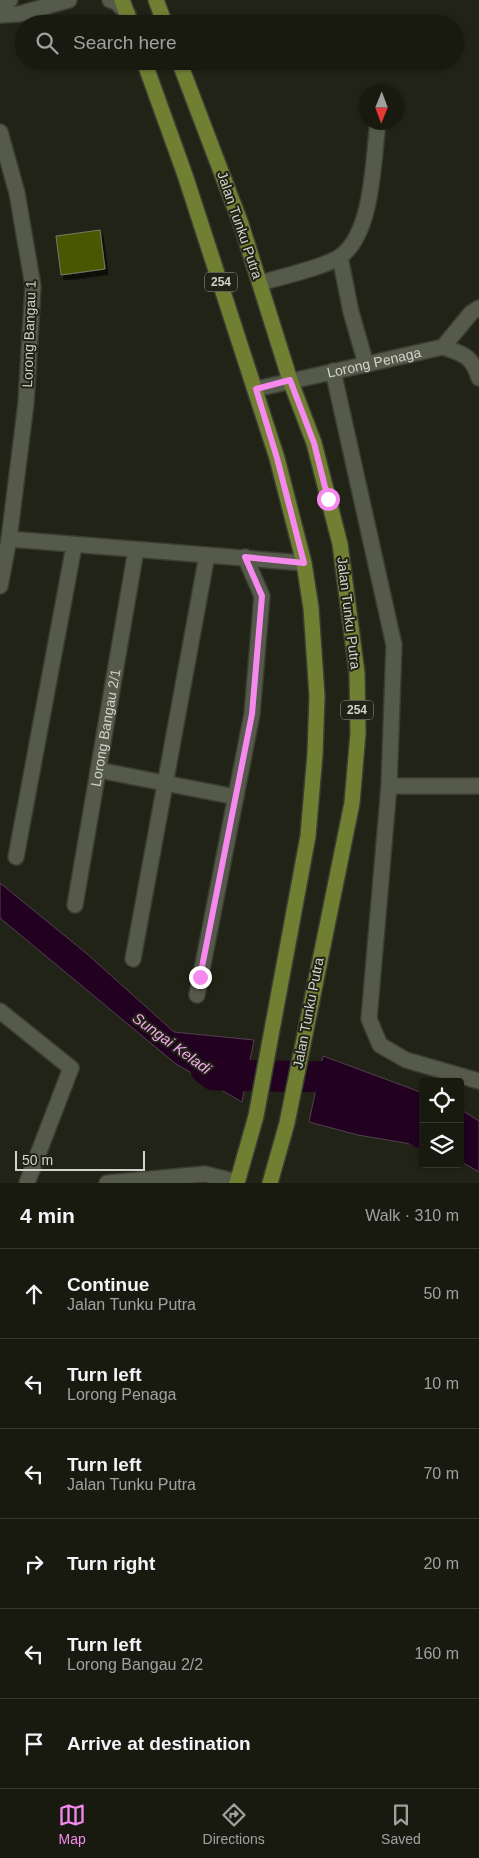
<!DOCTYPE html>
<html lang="en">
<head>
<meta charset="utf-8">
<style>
	:root { --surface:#181a10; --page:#212319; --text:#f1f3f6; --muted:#9fa19f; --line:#363830; --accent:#f589ee }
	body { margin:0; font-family:Arial,sans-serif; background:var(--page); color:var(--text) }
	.controls { position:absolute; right:15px; bottom:15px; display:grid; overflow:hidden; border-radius:5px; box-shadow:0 1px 4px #0004 }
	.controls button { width:45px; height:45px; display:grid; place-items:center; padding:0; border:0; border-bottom:1px solid var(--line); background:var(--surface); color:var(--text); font:25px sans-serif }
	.compass { position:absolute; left:359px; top:85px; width:45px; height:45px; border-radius:50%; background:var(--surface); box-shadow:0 1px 4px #0004; rotate:181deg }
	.scale { position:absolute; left:15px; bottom:12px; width:130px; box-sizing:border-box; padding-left:5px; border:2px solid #d1d3ca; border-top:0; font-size:14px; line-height:18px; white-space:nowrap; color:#d1d3ca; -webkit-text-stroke:4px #202315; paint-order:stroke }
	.stop { position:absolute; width:15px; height:15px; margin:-11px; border:4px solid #f589ee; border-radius:50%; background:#fff }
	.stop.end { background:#f589ee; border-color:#fff; box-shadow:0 1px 5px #0008 }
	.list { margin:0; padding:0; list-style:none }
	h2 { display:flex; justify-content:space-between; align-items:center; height:65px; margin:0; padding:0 20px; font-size:21px }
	h2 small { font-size:16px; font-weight:400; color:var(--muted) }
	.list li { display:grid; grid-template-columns:32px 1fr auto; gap:15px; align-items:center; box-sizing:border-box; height:90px; padding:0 20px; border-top:1px solid var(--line) }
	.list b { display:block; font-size:19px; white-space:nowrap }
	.list p { margin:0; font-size:16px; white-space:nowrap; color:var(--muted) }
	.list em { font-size:16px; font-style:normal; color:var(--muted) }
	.icon { flex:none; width:28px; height:28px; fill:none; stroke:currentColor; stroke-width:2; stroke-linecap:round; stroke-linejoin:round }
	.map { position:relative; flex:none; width:479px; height:1183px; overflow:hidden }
	.search { position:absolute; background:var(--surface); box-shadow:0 1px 4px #0004; left:15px; right:15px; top:15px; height:55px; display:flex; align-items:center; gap:12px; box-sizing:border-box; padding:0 18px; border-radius:28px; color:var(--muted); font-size:19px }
	.sheet { height:605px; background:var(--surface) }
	nav { display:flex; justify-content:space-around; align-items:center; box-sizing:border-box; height:70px; border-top:1px solid var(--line); background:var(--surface); font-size:14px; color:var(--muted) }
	nav a { display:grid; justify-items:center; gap:2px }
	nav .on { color:var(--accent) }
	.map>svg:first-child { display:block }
	.water { fill:#210020; stroke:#563f53 }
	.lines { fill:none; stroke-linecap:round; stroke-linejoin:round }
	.river { stroke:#210020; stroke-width:31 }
	.building { fill:#4a5800; stroke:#757968; filter:url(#shadow) }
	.minor-casing { stroke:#3a3d32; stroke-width:18 }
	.major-casing { stroke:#3a3d32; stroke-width:18 }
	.minor { stroke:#565a4a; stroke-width:15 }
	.major { stroke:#707f32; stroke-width:15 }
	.route { stroke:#f589ee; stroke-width:6 }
	.labels { text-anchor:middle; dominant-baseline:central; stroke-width:4; stroke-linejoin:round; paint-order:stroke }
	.shield { fill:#202315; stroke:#9c9e94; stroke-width:1 }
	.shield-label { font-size:12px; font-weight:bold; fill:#d1d3ca }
	.street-label { font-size:14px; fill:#d1d3ca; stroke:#202315 }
	.water-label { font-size:15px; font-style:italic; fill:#f7a7f0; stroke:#202315 }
</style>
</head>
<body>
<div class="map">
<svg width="479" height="1183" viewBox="0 0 479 1183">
	<defs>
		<filter id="shadow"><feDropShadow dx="3" dy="5.5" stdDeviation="0" flood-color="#0009"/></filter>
	</defs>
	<rect width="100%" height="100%" fill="#202315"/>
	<!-- water -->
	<g class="water">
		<polygon points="0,883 86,953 174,1032 254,1040 242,1102 176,1064 0,918"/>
		<polygon points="323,1056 423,1093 423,1146 358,1135 309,1122"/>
		<polygon points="460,1109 479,1121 479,1172 460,1161"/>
	</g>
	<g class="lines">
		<!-- river -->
		<polyline class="river" points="206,1069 214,1075 334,1077 386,1115 423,1133"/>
	</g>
	<!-- building -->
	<polygon class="building" points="100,230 105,269 61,275 56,236"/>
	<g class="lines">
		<defs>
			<g id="minor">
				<polyline points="110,0 116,2 128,14"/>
				<polyline points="0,7 10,0"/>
				<polyline points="0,15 19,14 69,0"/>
				<polyline points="0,132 17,193 33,286 26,403 9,539 0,586"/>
				<polyline points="340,257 351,312 366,364"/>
				<path d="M 260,283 C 278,278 328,266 341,256 C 373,232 373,161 378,122"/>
				<polyline points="443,347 471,313 479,308"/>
				<polyline points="333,371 394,645 389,786 369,1019 380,1045 406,1060 479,1081"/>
				<path id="s1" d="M 256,389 L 443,347 C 464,354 472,356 479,378"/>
				<polyline points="9,539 304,563"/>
				<polyline points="98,770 236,797"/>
				<polyline points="389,786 479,786"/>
				<polyline points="16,857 74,546"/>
				<path id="s2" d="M 75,905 L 136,550"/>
				<polyline points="133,959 207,555"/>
				<polyline points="197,995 252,714 262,596 245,557"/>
				<polyline points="0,1011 71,1068 27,1183"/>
				<polyline points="107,1183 205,1174 237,1182"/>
			</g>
			<g id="major">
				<polyline points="122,0 131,24"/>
				<polyline points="156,0 165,24"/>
				<polyline points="144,61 185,175 277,458 304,563 311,608 317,696 315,754 308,836 256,1116 237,1183"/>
				<polyline points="179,61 241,224 290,380 314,443 340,544 357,673 358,733 352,803 287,1123 270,1183"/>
			</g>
		</defs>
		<!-- minor casing -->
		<use href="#minor" class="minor-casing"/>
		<!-- major casing -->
		<use href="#major" class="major-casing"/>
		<!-- minor -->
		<use href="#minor" class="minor"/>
		<!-- major -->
		<use href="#major" class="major"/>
	</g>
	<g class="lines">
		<!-- route -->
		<polyline class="route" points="200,977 252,714 262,596 245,557 304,563 277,458 256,389 290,380 314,443 328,499"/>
	</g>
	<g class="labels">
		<!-- shield labels -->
		<g class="shield">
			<rect x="205" y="272.5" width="32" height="19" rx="4"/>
			<rect x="341" y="700.5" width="32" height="19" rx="4"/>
		</g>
		<g class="shield-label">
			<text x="221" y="282">254</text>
			<text x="357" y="710">254</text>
		</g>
		<!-- street labels -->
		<g class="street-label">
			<text transform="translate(240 225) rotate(71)">Jalan Tunku Putra</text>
			<text transform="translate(29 334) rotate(-88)">Lorong Bangau 1</text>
			<text stroke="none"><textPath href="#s1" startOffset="121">Lorong Penaga</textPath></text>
			<text transform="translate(349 613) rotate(83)">Jalan Tunku Putra</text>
			<text stroke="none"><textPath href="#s2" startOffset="180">Lorong Bangau 2/1</textPath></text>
			<text transform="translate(308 1013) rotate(-79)">Jalan Tunku Putra</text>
		</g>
		<!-- water labels -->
		<g class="water-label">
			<text transform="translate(172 1043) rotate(36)">Sungai Keladi</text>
		</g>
	</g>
</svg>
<div class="controls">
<button><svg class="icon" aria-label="locate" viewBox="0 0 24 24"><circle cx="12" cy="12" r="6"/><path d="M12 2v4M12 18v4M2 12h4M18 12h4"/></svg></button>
<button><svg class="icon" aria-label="layers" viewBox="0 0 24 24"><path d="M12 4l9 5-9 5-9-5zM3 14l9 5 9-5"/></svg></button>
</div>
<svg class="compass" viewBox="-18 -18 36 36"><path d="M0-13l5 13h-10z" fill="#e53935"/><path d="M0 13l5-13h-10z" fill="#9fa19f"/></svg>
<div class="scale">50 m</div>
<div class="stop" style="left:328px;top:499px"></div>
<div class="stop end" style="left:200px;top:977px"></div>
<div class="search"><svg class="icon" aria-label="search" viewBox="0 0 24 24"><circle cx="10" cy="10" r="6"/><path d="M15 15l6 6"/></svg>Search here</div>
</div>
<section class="sheet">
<h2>4 min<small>Walk · 310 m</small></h2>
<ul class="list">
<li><svg class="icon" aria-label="ahead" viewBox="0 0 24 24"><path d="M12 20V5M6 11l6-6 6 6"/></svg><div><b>Continue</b><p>Jalan Tunku Putra</p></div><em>50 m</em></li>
<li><svg class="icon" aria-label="left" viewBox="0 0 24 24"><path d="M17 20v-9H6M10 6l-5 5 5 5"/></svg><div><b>Turn left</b><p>Lorong Penaga</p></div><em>10 m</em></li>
<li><svg class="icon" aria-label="left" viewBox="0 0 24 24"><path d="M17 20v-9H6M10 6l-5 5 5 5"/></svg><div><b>Turn left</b><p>Jalan Tunku Putra</p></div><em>70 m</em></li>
<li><svg class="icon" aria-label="right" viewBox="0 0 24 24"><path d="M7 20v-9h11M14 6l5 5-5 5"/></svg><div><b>Turn right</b></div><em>20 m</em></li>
<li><svg class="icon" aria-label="left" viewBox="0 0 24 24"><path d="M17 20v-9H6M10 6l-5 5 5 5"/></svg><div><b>Turn left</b><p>Lorong Bangau 2/2</p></div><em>160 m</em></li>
<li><svg class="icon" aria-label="arrive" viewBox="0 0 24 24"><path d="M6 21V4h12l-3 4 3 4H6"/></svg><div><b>Arrive at destination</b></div></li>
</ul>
</section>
<nav>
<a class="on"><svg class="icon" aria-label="map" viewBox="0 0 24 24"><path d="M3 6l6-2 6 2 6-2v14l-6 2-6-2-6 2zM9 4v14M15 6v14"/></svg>Map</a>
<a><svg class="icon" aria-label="directions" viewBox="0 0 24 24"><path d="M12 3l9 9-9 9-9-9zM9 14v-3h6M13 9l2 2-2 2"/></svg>Directions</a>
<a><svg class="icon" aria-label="saved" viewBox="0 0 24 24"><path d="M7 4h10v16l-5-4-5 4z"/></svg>Saved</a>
</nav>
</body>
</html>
